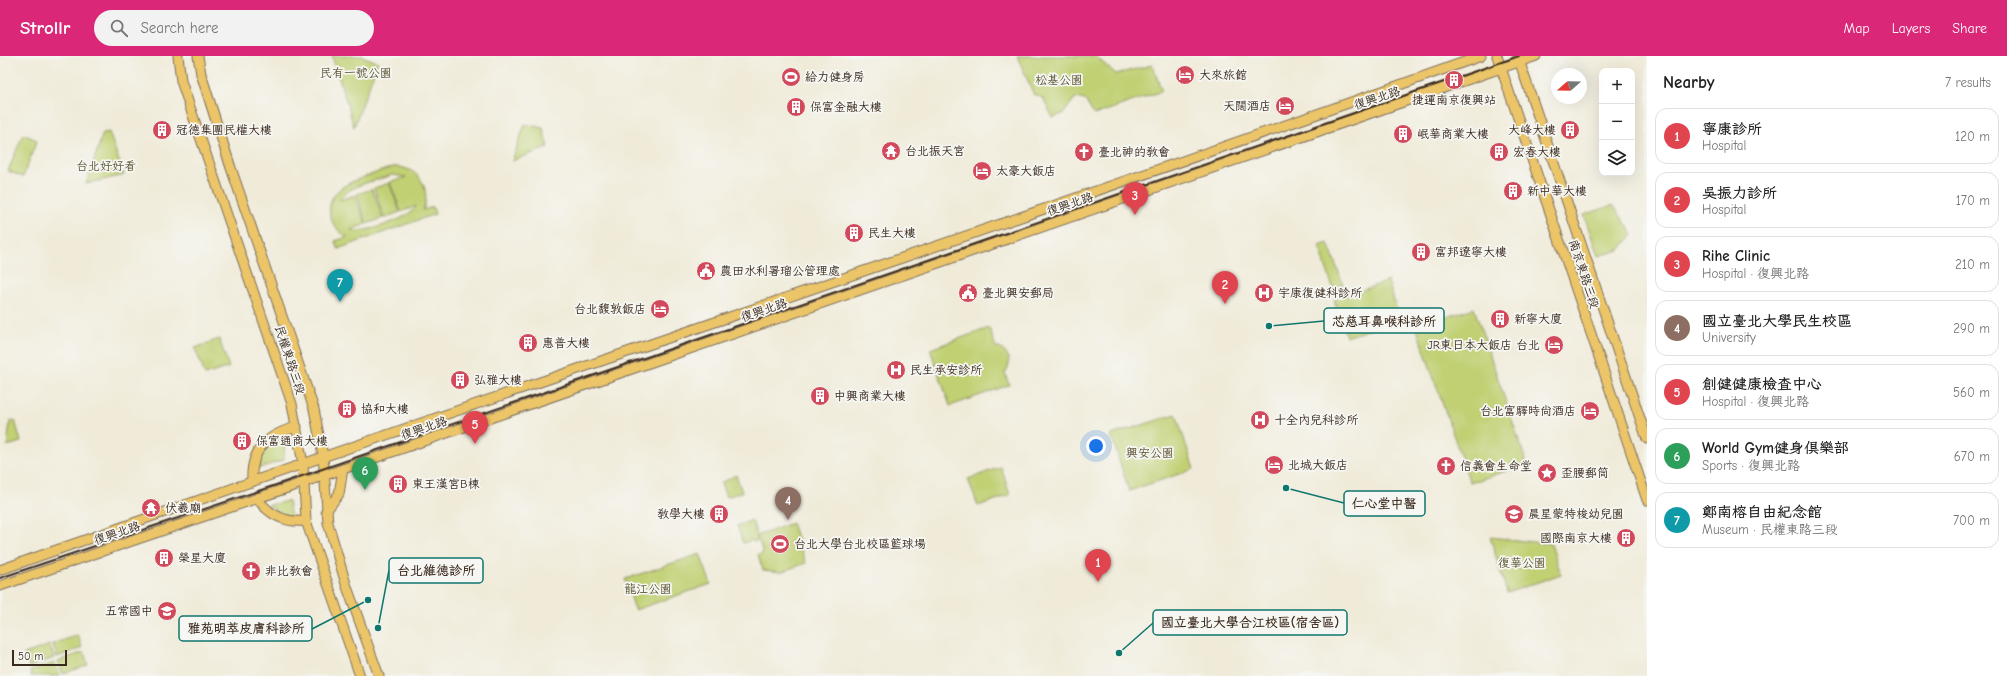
<!DOCTYPE html>
<html lang="en">
<head>
<meta charset="utf-8">
<style>
	:root { --surface:#fff; --page:#f2f2f2; --text:#222; --muted:#767676; --line:#e0e0e0; --accent:#db2777 }
	body { margin:0; font-family:"Comic Neue","LXGW WenKai TC",sans-serif; background:var(--page); color:var(--text) }
	.controls { position:absolute; right:12px; top:12px; display:grid; overflow:hidden; border-radius:8px; box-shadow:0 4px 16px #0002 }
	.controls button { width:36px; height:36px; display:grid; place-items:center; padding:0; border:0; border-bottom:1px solid var(--line); background:var(--surface); color:var(--text); font:20px sans-serif }
	.compass { position:absolute; left:1551px; top:12px; width:36px; height:36px; border-radius:50%; background:var(--surface); box-shadow:0 4px 16px #0002; rotate:250deg }
	.scale { position:absolute; left:12px; bottom:10px; width:55px; box-sizing:border-box; padding-left:4px; border:2px solid #3b2a1e; border-top:0; font-size:11px; line-height:14px; white-space:nowrap; color:#3b2a1e; -webkit-text-stroke:3px #f6f6f2; paint-order:stroke }
	.you { position:absolute; left:1096px; top:390px; width:14px; height:14px; margin:-10px; border:3px solid #fff; border-radius:50%; background:#1a73e8; box-shadow:0 0 0 6px #1a73e833 }
	.badge { display:grid; place-items:center; width:26px; height:26px; border-radius:50%; background:var(--accent); color:#fff; font-size:13px; font-weight:700 }
	.pin { position:absolute; translate:-50% -33px; filter:drop-shadow(0 1px 2px #0008) }
	.pin::after { content:''; position:absolute; top:21px; width:14px; height:12px; background:inherit; clip-path:polygon(0 0,100% 0,50% 100%) }
	.list { margin:0; padding:0; list-style:none }
	h2 { display:flex; justify-content:space-between; align-items:center; height:52px; margin:0; padding:0 16px; font-size:17px }
	h2 small { font-size:13px; font-weight:400; color:var(--muted) }
	.list li { display:grid; grid-template-columns:26px 1fr auto; gap:12px; align-items:center; box-sizing:border-box; height:56px; margin:0 8px 8px; padding:0 8px; border:1px solid var(--line); border-radius:12px }
	.list b { display:block; font-size:15px; white-space:nowrap }
	.list p { margin:0; font-size:13px; white-space:nowrap; color:var(--muted) }
	.list em { font-size:13px; font-style:normal; color:var(--muted) }
	.icon { flex:none; width:22px; height:22px; fill:none; stroke:currentColor; stroke-width:2; stroke-linecap:round; stroke-linejoin:round }
	.map { position:relative; flex:none; width:1647px; height:620px; overflow:hidden }
	header { display:flex; align-items:center; gap:24px; box-sizing:border-box; height:56px; padding:0 20px; background:var(--accent); color:#fff }
	header strong { font-size:19px }
	nav { display:flex; gap:22px; margin-inline-start:auto; font-size:14px }
	.search { width:280px; height:36px; background:var(--page); display:flex; align-items:center; gap:10px; box-sizing:border-box; padding:0 14px; border-radius:22px; color:var(--muted); font-size:15px }
	main { display:flex }
	aside { flex:1; background:var(--surface) }
	.map>svg:first-child { display:block }
	.green { fill:#c0d072; stroke:#7e7d48; fill-rule:evenodd }
	.lines { fill:none; stroke-linecap:round; stroke-linejoin:round }
	.major-casing { stroke:#7a6e5f; stroke-width:11 }
	.major { stroke:#ecc569; stroke-width:9 }
	.rail { stroke:#3b2a1e; stroke-width:2 }
	.labels { text-anchor:middle; dominant-baseline:central; stroke-width:3.5; stroke-linejoin:round; paint-order:stroke }
	.park-label { font-size:12px; fill:#5c5433; stroke:#f6f6f2 }
	.poi-label { font-size:12px; fill:#3b2a1e; stroke:#f6f6f2; text-anchor:start }
	.street-label { font-size:12px; fill:#3b2a1e; stroke:#f6f6f2 }
	.leader { fill:none; stroke:#0f766e; stroke-width:1.5 }
	.callout-dot { fill:#0f766e; stroke:#f6f6f2; stroke-width:1.5 }
	.callout { fill:#f6f6f2; stroke:#0f766e; stroke-width:1.5 }
	.callout-label { font-size:13px; text-anchor:middle; font-weight:bold; fill:#3b2a1e }
</style>
</head>
<body>
<header>
<strong>Strollr</strong>
<div class="search"><svg class="icon" aria-label="search" viewBox="0 0 24 24"><circle cx="10" cy="10" r="6"/><path d="M15 15l6 6"/></svg>Search here</div>
<nav><a>Map</a><a>Layers</a><a>Share</a></nav>
</header>
<main>
<div class="map">
<svg width="1647" height="620" viewBox="0 0 1647 620">
	<rect width="100%" height="100%" fill="#f6f6f2"/>
	<filter id="ink" filterUnits="userSpaceOnUse"><feTurbulence type="fractalNoise" baseFrequency=".025" numOctaves="2"/><feDisplacementMap in="SourceGraphic" scale="8" xChannelSelector="R" yChannelSelector="G"/><feConvolveMatrix kernelMatrix="1 2 1 2 8 2 1 2 1" color-interpolation-filters="sRGB"/></filter>
	<filter id="wash" filterUnits="userSpaceOnUse"><feTurbulence type="fractalNoise" baseFrequency=".012" numOctaves="4" result="noise"/><feDisplacementMap in="SourceGraphic" scale="16" xChannelSelector="R" yChannelSelector="G"/><feGaussianBlur stdDeviation="0.9" result="paint"/><feColorMatrix in="noise" values="0 0 0 0 0 0 0 0 0 0 0 0 0 0 0 0 0 1.4 0 .05"/><feComposite in="paint" operator="in"/></filter>
	<g filter="url(#wash)">
		<rect width="100%" height="100%" fill="#f0ebd9"/>
		<!-- green -->
		<g class="green">
			<polygon points="332,0 362,0 378,6 354,71"/>
			<polygon points="1017,0 1095,0 1116,18 1152,9 1162,35 1094,59 1085,44 1075,42 1064,57 1053,62 1043,42 1034,39"/>
			<polygon points="525,68 543,72 548,91 512,105"/>
			<polygon points="109,76 124,119 86,128 103,77"/>
			<polygon points="23,78 37,84 23,121 8,115"/>
			<path d="M 394,111 C 418,110 432,132 423,154 L 433,151 L 435,158 L 338,193 L 335,185 L 347,181 C 339,176 332,169 330,159 C 326,133 351,126 370,119 C 378,116 386,113 394,111 ZM 392,119 L 406,121 L 390,126 L 401,156 L 416,150 C 410,163 364,178 351,174 L 366,168 L 355,139 L 340,144 C 348,129 376,125 392,119 Z"/>
			<polygon points="389,127 400,156 384,162 374,132"/>
			<polygon points="372,133 383,162 367,168 357,138"/>
			<polygon points="1613,149 1633,178 1620,194 1598,200 1584,159"/>
			<polygon points="1328,187 1343,228 1333,232 1319,190"/>
			<polygon points="1388,225 1400,264 1346,281 1334,244"/>
			<polygon points="1474,252 1527,408 1470,427 1416,271"/>
			<path d="M 989,272 L 996,291 C 1008,294 1013,307 1005,317 L 1009,329 L 950,350 L 930,293 Z"/>
			<polygon points="219,283 229,311 205,319 195,292"/>
			<polygon points="1176,358 1194,413 1129,435 1111,379"/>
			<polygon points="15,364 21,386 7,390 10,365"/>
			<path d="M 285,379 L 284,404 L 257,413 C 258,395 269,386 285,379 Z"/>
			<polygon points="1001,411 1010,439 978,450 968,423"/>
			<polygon points="736,419 742,436 726,441 721,427"/>
			<polygon points="288,445 291,461 286,461 268,449"/>
			<polygon points="752,464 757,480 792,467 806,507 781,516 763,514 758,499 763,497 757,480 757,485 753,486 752,484 743,487 737,470"/>
			<polygon points="1490,481 1551,488 1561,518 1507,537"/>
			<polygon points="700,498 711,528 635,554 625,523"/>
			<polygon points="78,579 82,592 57,601 53,588"/>
			<polygon points="50,589 54,602 29,611 24,598"/>
			<polygon points="84,596 88,609 63,618 58,605"/>
			<polygon points="55,607 60,620 31,620 30,615"/>
		</g>
	</g>
	<g filter="url(#ink)">
		<g class="lines">
			<defs>
				<g id="major">
					<polyline points="178,0 181,25 292,348 303,408 306,465 360,620"/>
					<polyline points="198,0 201,18 231,112 314,353 323,400 328,467 346,528 379,620"/>
					<path d="M 1497,0 C 1548,148 1597,296 1647,444"/>
					<polyline points="1518,1 1647,383"/>
					<path d="M 252,426 C 250,394 267,378 297,371"/>
					<path d="M 257,442 C 269,459 286,467 306,465"/>
					<polyline points="326,455 339,438 343,413"/>
					<path d="M 0,514 C 492,339 989,176 1481,0"/>
					<polyline points="0,530 343,413 1536,0"/>
				</g>
			</defs>
			<!-- major casing -->
			<use href="#major" class="major-casing"/>
			<!-- major -->
			<use href="#major" class="major"/>
			<!-- rail -->
			<polyline class="rail" points="0,522 273,430 1519,0"/>
		</g>
	</g>
	<!-- icons -->
	<defs>
		<symbol id="hotel-disc" viewBox="-11 -11 22 22"><circle r="9.5" fill="#d1495b" stroke="#f6f6f2"/><path d="M-6-4.5h1.5V1H6V5H4.5V3h-9V5H-6ZM-4 0a1.8 1.8 0 1 1 3.6 0ZM.5 0V-2.5h3Q6-2.5 6 0Z" fill="#fff"/></symbol>
		<symbol id="stadium-disc" viewBox="-11 -11 22 22"><circle r="9.5" fill="#d1495b" stroke="#f6f6f2"/><path d="M0-5a6.5 5 0 1 0 0 10a6.5 5 0 1 0 0-10ZM-3.5-1.8h7v3.6h-7Z" fill="#fff"/></symbol>
		<symbol id="building-disc" viewBox="-11 -11 22 22"><circle r="9.5" fill="#d1495b" stroke="#f6f6f2"/><path d="M-4-6H4V6H1V3H-1V6H-4ZM-2.5-4.3h1.7v1.8h-1.7ZM.8-4.3h1.7v1.8H.8ZM-2.5-1h1.7V.8h-1.7ZM.8-1h1.7V.8H.8Z" fill="#fff"/></symbol>
		<symbol id="temple-disc" viewBox="-11 -11 22 22"><circle r="9.5" fill="#d1495b" stroke="#f6f6f2"/><path d="M0-6L5-2H3V0L6.5 2.5H4V6H1.5V3h-3V6H-4V2.5H-6.5L-3 0V-2H-5Z" fill="#fff"/></symbol>
		<symbol id="church-disc" viewBox="-11 -11 22 22"><circle r="9.5" fill="#d1495b" stroke="#f6f6f2"/><path d="M-1.2-6h2.4v3.5h3.3v2.4h-3.3V6h-2.4V-.1h-3.3v-2.4h3.3Z" fill="#fff"/></symbol>
		<symbol id="civic-disc" viewBox="-11 -11 22 22"><circle r="9.5" fill="#d1495b" stroke="#f6f6f2"/><path d="M-.6-6.5H3V-4.5H.6V-3L4-1V1h2V6H-6V1h2V-1L-.6-3ZM-1.2 2.5V6h2.4V2.5Z" fill="#fff"/></symbol>
		<symbol id="hospital-disc" viewBox="-11 -11 22 22"><circle r="9.5" fill="#d1495b" stroke="#f6f6f2"/><path d="M-5-5h3v3.5h4V-5h3V5h-3V1.5h-4V5h-3Z" fill="#fff"/></symbol>
		<symbol id="sight-disc" viewBox="-11 -11 22 22"><circle r="9.5" fill="#d1495b" stroke="#f6f6f2"/><path d="M0-6L1.8-2.2L6-1.7L2.9 1.2L3.7 5.4L0 3.3L-3.7 5.4L-2.9 1.2L-6-1.7L-1.8-2.2Z" fill="#fff"/></symbol>
		<symbol id="school-disc" viewBox="-11 -11 22 22"><circle r="9.5" fill="#d1495b" stroke="#f6f6f2"/><path d="M0-5L7-2L0 1L-7-2ZM-4 1L0 2.5L4 1V4Q0 6-4 4Z" fill="#fff"/></symbol>
	</defs>
	<g fill-rule="evenodd">
		<use href="#hotel-disc" x="1174" y="8" width="22" height="22"/>
		<use href="#stadium-disc" x="780" y="10" width="22" height="22"/>
		<use href="#building-disc" x="1443" y="13" width="22" height="22"/>
		<use href="#hotel-disc" x="1274" y="39" width="22" height="22"/>
		<use href="#building-disc" x="785" y="40" width="22" height="22"/>
		<use href="#building-disc" x="151" y="63" width="22" height="22"/>
		<use href="#building-disc" x="1559" y="63" width="22" height="22"/>
		<use href="#building-disc" x="1392" y="67" width="22" height="22"/>
		<use href="#temple-disc" x="880" y="84" width="22" height="22"/>
		<use href="#church-disc" x="1073" y="85" width="22" height="22"/>
		<use href="#building-disc" x="1488" y="85" width="22" height="22"/>
		<use href="#hotel-disc" x="971" y="104" width="22" height="22"/>
		<use href="#building-disc" x="1502" y="124" width="22" height="22"/>
		<use href="#building-disc" x="843" y="166" width="22" height="22"/>
		<use href="#building-disc" x="1410" y="185" width="22" height="22"/>
		<use href="#civic-disc" x="695" y="204" width="22" height="22"/>
		<use href="#civic-disc" x="957" y="226" width="22" height="22"/>
		<use href="#hospital-disc" x="1253" y="226" width="22" height="22"/>
		<use href="#hotel-disc" x="649" y="242" width="22" height="22"/>
		<use href="#building-disc" x="1489" y="252" width="22" height="22"/>
		<use href="#building-disc" x="517" y="276" width="22" height="22"/>
		<use href="#hotel-disc" x="1543" y="278" width="22" height="22"/>
		<use href="#hospital-disc" x="885" y="303" width="22" height="22"/>
		<use href="#building-disc" x="449" y="313" width="22" height="22"/>
		<use href="#building-disc" x="809" y="329" width="22" height="22"/>
		<use href="#building-disc" x="336" y="342" width="22" height="22"/>
		<use href="#hotel-disc" x="1579" y="344" width="22" height="22"/>
		<use href="#hospital-disc" x="1249" y="353" width="22" height="22"/>
		<use href="#building-disc" x="231" y="374" width="22" height="22"/>
		<use href="#hotel-disc" x="1263" y="398" width="22" height="22"/>
		<use href="#church-disc" x="1435" y="399" width="22" height="22"/>
		<use href="#sight-disc" x="1536" y="406" width="22" height="22"/>
		<use href="#building-disc" x="387" y="417" width="22" height="22"/>
		<use href="#temple-disc" x="140" y="441" width="22" height="22"/>
		<use href="#building-disc" x="708" y="447" width="22" height="22"/>
		<use href="#school-disc" x="1503" y="447" width="22" height="22"/>
		<use href="#building-disc" x="1615" y="471" width="22" height="22"/>
		<use href="#stadium-disc" x="769" y="477" width="22" height="22"/>
		<use href="#building-disc" x="153" y="491" width="22" height="22"/>
		<use href="#church-disc" x="240" y="504" width="22" height="22"/>
		<use href="#school-disc" x="156" y="544" width="22" height="22"/>
	</g>
	<g class="labels">
		<!-- park labels -->
		<g class="park-label">
			<text x="356" y="17">民有一號公園</text>
			<text x="1059" y="24">松基公園</text>
			<text x="106" y="110">台北好好看</text>
			<text x="1150" y="397">興安公園</text>
			<text x="1522" y="507">復華公園</text>
			<text x="648" y="533">龍江公園</text>
		</g>
		<!-- poi labels -->
		<g class="poi-label">
			<text x="1199" y="19">大來旅館</text>
			<text x="805" y="21">給力健身房</text>
			<text x="1454" y="44" text-anchor="middle">捷運南京復興站</text>
			<text x="1271" y="50" text-anchor="end">天闊酒店</text>
			<text x="810" y="51">保富金融大樓</text>
			<text x="176" y="74">冠德集團民權大樓</text>
			<text x="1556" y="74" text-anchor="end">大峰大樓</text>
			<text x="1417" y="78">岷華商業大樓</text>
			<text x="905" y="95">台北振天宮</text>
			<text x="1098" y="96">臺北神的教會</text>
			<text x="1513" y="96">宏春大樓</text>
			<text x="996" y="115">太豪大飯店</text>
			<text x="1527" y="135">新中華大樓</text>
			<text x="868" y="177">民生大樓</text>
			<text x="1435" y="196">富邦遼寧大樓</text>
			<text x="720" y="215">農田水利署瑠公管理處</text>
			<text x="982" y="237">臺北興安郵局</text>
			<text x="1278" y="237">宇康復健科診所</text>
			<text x="646" y="253" text-anchor="end">台北馥敦飯店</text>
			<text x="1514" y="263">新寧大廈</text>
			<text x="542" y="287">惠普大樓</text>
			<text x="1540" y="289" text-anchor="end">JR東日本大飯店 台北</text>
			<text x="910" y="314">民生承安診所</text>
			<text x="474" y="324">弘雅大樓</text>
			<text x="834" y="340">中興商業大樓</text>
			<text x="361" y="353">協和大樓</text>
			<text x="1576" y="355" text-anchor="end">台北富驛時尚酒店</text>
			<text x="1274" y="364">十全內兒科診所</text>
			<text x="256" y="385">保富通商大樓</text>
			<text x="1288" y="409">北城大飯店</text>
			<text x="1460" y="410">信義會生命堂</text>
			<text x="1561" y="417">歪腰郵筒</text>
			<text x="412" y="428">東王漢宮B棟</text>
			<text x="165" y="452">伏羲廟</text>
			<text x="705" y="458" text-anchor="end">教學大樓</text>
			<text x="1528" y="458">晨星蒙特梭幼兒園</text>
			<text x="1612" y="482" text-anchor="end">國際南京大樓</text>
			<text x="794" y="488">台北大學台北校區籃球場</text>
			<text x="178" y="502">榮星大廈</text>
			<text x="265" y="515">非比教會</text>
			<text x="153" y="555" text-anchor="end">五常國中</text>
		</g>
		<!-- street labels -->
		<g class="street-label">
			<text transform="translate(1377 42) rotate(-18)">復興北路</text>
			<text transform="translate(1070 148) rotate(-19)">復興北路</text>
			<text transform="translate(1584 218) rotate(72)">南京東路三段</text>
			<text transform="translate(764 254) rotate(-19)">復興北路</text>
			<text transform="translate(290 304) rotate(72)">民權東路三段</text>
			<text transform="translate(424 372) rotate(-19)">復興北路</text>
			<text transform="translate(117 477) rotate(-19)">復興北路</text>
		</g>
	</g>
	<!-- callouts -->
	<path class="leader" d="M1269 270L1324 265M1286 432L1344 447M378 572L389 514M1119 597L1153 567M368 544L312 573"/>
	<g class="callout-dot">
		<circle cx="1269" cy="270" r="4"/>
		<circle cx="1286" cy="432" r="4"/>
		<circle cx="378" cy="572" r="4"/>
		<circle cx="1119" cy="597" r="4"/>
		<circle cx="368" cy="544" r="4"/>
	</g>
	<g class="callout">
		<rect x="1324" y="252" width="120" height="25" rx="4"/>
		<rect x="1344" y="435" width="81" height="25" rx="4"/>
		<rect x="389" y="502" width="94" height="25" rx="4"/>
		<rect x="1153" y="554" width="194" height="25" rx="4"/>
		<rect x="179" y="560" width="133" height="25" rx="4"/>
	</g>
	<g class="callout-label">
		<text x="1384" y="270">芯慈耳鼻喉科診所</text>
		<text x="1384" y="452">仁心堂中醫</text>
		<text x="436" y="519">台北維德診所</text>
		<text x="1250" y="571">國立臺北大學合江校區(宿舍區)</text>
		<text x="246" y="577">雅苑明萃皮膚科診所</text>
	</g>
</svg>
<div class="controls">
<button>+</button>
<button>−</button>
<button><svg class="icon" aria-label="layers" viewBox="0 0 24 24"><path d="M12 4l9 5-9 5-9-5zM3 14l9 5 9-5"/></svg></button>
</div>
<svg class="compass" viewBox="-18 -18 36 36"><path d="M0-13l5 13h-10z" fill="#e53935"/><path d="M0 13l5-13h-10z" fill="#767676"/></svg>
<div class="scale">50 m</div>
<div class="you"></div>
<div class="pin badge" style="left:1098px;top:526px;background:#e0444e">1</div>
<div class="pin badge" style="left:1225px;top:248px;background:#e0444e">2</div>
<div class="pin badge" style="left:1135px;top:159px;background:#e0444e">3</div>
<div class="pin badge" style="left:788px;top:464px;background:#8d6e63">4</div>
<div class="pin badge" style="left:475px;top:388px;background:#e0444e">5</div>
<div class="pin badge" style="left:365px;top:434px;background:#2e9e5b">6</div>
<div class="pin badge" style="left:340px;top:246px;background:#0f9aa8">7</div>
</div>
<aside>
<h2>Nearby<small>7 results</small></h2>
<ul class="list">
<li><span class="badge" style="background:#e0444e">1</span><div><b>寧康診所</b><p>Hospital</p></div><em>120 m</em></li>
<li><span class="badge" style="background:#e0444e">2</span><div><b>吳振力診所</b><p>Hospital</p></div><em>170 m</em></li>
<li><span class="badge" style="background:#e0444e">3</span><div><b>Rihe Clinic</b><p>Hospital · 復興北路</p></div><em>210 m</em></li>
<li><span class="badge" style="background:#8d6e63">4</span><div><b>國立臺北大學民生校區</b><p>University</p></div><em>290 m</em></li>
<li><span class="badge" style="background:#e0444e">5</span><div><b>創健健康檢查中心</b><p>Hospital · 復興北路</p></div><em>560 m</em></li>
<li><span class="badge" style="background:#2e9e5b">6</span><div><b>World Gym健身俱樂部</b><p>Sports · 復興北路</p></div><em>670 m</em></li>
<li><span class="badge" style="background:#0f9aa8">7</span><div><b>鄭南榕自由紀念館</b><p>Museum · 民權東路三段</p></div><em>700 m</em></li>
</ul>
</aside>
</main>
</body>
</html>
